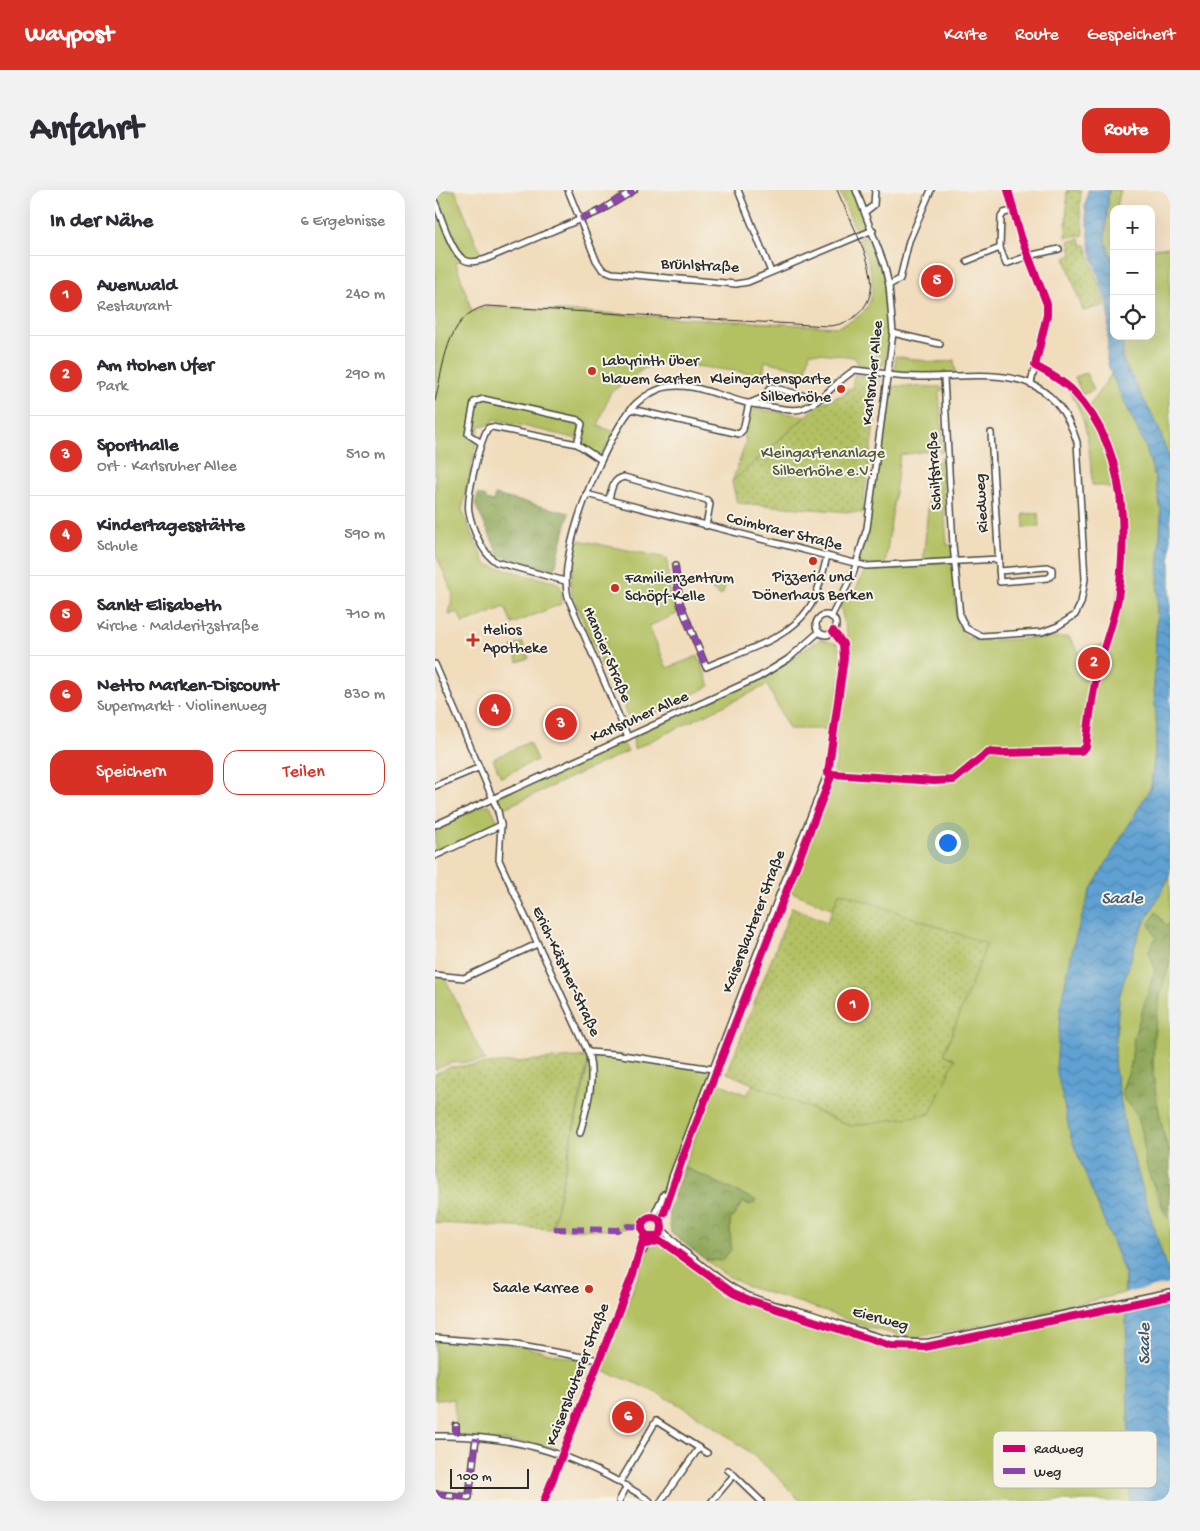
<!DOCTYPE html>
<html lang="de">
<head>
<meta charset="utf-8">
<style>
	:root { --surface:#fff; --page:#f2f2f3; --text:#2b2b33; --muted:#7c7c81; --line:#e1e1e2; --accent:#d93025 }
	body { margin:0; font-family:"Gochi Hand",sans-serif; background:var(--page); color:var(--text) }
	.controls { position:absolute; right:15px; top:15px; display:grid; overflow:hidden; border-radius:10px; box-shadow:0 5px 20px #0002 }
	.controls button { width:45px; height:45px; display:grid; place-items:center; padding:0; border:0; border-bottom:1px solid var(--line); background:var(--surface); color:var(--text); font:25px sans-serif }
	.scale { position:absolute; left:15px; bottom:12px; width:79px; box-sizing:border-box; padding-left:5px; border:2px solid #2b2b2b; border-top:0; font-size:14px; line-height:18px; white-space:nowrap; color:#2b2b2b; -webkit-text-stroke:4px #f7f3e8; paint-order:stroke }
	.you { position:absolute; left:512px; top:652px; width:18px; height:18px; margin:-12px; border:4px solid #fff; border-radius:50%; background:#1a73e8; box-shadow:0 0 0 8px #1a73e833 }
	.badge { display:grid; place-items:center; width:32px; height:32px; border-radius:50%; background:var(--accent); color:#fff; font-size:16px; font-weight:700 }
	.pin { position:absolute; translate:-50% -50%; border:2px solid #fff; box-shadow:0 1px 5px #0006 }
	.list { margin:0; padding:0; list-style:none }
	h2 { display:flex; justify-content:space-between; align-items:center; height:65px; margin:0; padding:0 20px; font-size:21px }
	h2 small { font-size:16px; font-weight:400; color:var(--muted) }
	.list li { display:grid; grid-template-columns:32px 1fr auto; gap:15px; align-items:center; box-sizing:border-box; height:80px; padding:0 20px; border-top:1px solid var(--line) }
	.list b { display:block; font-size:19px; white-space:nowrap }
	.list p { margin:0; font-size:16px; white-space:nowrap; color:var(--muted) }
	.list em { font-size:16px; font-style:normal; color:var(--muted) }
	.actions { display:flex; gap:10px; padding:15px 20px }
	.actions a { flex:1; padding:11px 0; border:1px solid var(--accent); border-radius:15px; text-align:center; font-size:18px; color:var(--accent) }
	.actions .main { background:var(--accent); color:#fff }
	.icon { flex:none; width:28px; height:28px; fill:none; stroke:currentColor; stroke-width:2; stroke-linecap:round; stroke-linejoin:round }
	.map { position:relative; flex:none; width:735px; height:1311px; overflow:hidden; border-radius:15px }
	header { display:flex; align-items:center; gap:30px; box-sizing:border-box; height:70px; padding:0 25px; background:var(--accent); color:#fff }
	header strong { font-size:24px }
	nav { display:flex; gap:28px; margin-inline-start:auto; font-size:18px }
	.intro { display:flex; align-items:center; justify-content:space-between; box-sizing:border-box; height:120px; padding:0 30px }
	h1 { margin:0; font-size:35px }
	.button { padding:12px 22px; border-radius:15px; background:var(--accent); color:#fff; font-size:18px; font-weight:700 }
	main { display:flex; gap:30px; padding:0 30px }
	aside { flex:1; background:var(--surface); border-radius:15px; box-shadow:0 5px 20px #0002 }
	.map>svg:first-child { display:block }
	.green { fill:#b3c164; stroke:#6f7648 }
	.forest { fill:url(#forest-crowns); stroke:#5c6942 }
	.garden { fill:url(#garden-dots); stroke:#6f7648 }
	.water { fill:url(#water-waves); stroke:#45667e }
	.pier { fill:#f1dcbb }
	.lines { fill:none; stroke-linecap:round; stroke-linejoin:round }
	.minor-casing { stroke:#494641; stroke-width:8 }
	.minor { stroke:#fff; stroke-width:5 }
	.tram { stroke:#2b2b2b; stroke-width:1 }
	.quiet { stroke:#8e44ad; stroke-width:6; stroke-dasharray:12 6; stroke-linecap:butt }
	.cycleway-casing { stroke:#f7f3e8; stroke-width:11 }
	.cycleway { stroke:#d6006c; stroke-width:8 }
	.poi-dot { fill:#c8321e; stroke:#f7f3e8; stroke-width:2 }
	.labels { text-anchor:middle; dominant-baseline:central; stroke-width:4; stroke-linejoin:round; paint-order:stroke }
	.street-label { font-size:16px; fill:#2b2b2b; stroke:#f7f3e8 }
	.poi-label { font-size:16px; fill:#2b2b2b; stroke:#f7f3e8; text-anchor:start }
	.park-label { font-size:16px; fill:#54583c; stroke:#f7f3e8 }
	.water-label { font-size:18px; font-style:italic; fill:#405a6e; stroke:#f7f3e8 }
	.key { fill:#f7f3e8; stroke:#bab7af; stroke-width:1 }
	.key-label { font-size:14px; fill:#2b2b2b }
</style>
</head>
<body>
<header>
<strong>Waypost</strong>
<nav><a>Karte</a><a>Route</a><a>Gespeichert</a></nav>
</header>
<div class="intro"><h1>Anfahrt</h1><a class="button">Route</a></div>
<main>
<aside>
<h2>In der Nähe<small>6 Ergebnisse</small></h2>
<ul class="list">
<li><span class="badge">1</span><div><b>Auenwald</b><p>Restaurant</p></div><em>240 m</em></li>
<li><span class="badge">2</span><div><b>Am Hohen Ufer</b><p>Park</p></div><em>290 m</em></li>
<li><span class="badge">3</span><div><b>Sporthalle</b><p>Ort · Karlsruher Allee</p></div><em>510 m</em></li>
<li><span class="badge">4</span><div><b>Kindertagesstätte</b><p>Schule</p></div><em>590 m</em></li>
<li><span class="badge">5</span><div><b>Sankt Elisabeth</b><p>Kirche · Malderitzstraße</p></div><em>710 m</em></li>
<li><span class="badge">6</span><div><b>Netto Marken-Discount</b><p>Supermarkt · Violinenweg</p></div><em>830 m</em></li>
</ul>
<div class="actions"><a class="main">Speichern</a><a>Teilen</a></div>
</aside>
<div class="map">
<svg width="735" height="1311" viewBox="0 0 735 1311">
	<defs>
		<pattern id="forest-crowns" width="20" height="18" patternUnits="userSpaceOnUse" patternTransform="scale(1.25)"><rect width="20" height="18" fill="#8ea75a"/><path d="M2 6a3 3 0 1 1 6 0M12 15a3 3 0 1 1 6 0" fill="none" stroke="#74884b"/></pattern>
		<pattern id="garden-dots" width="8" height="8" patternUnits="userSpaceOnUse" patternTransform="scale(1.25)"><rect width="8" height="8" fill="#b3c164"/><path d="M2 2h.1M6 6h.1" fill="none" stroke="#929d53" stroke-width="1.8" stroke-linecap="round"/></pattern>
		<pattern id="water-waves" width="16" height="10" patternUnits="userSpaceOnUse" patternTransform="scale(1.25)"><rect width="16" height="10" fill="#5fa1d2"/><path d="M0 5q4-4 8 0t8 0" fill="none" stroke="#4f83ab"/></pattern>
	</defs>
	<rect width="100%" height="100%" fill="#f7f3e8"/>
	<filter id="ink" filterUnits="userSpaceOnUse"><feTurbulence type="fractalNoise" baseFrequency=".02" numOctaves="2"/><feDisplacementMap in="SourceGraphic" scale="10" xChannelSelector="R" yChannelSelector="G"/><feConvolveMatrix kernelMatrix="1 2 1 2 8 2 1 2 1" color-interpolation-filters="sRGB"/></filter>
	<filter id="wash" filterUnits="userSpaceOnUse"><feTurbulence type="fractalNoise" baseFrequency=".0096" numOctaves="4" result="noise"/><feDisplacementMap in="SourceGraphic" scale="20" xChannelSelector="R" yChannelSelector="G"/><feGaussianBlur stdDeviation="1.12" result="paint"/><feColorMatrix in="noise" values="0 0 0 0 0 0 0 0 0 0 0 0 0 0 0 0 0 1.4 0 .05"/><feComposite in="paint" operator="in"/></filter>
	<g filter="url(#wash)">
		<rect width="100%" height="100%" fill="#f1dcbb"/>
		<!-- green -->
		<g class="green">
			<path d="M 0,0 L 20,0 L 46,64 L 38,67 L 30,66 L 21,73 L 37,122 L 51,117 L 61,117 L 402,137 C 451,121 440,86 424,48 L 436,47 C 454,70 456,146 450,174 L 444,177 L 424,175 L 419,167 L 375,162 L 371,180 L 330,171 L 328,185 L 231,172 L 210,178 L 175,203 L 163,236 L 180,242 L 165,267 L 139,248 L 59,229 L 57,234 L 45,236 L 27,320 L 49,371 L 52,375 L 123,393 L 128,403 L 126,414 L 77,434 L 70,417 L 28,434 L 23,422 L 14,425 L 18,404 L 0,362 Z"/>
			<path d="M 404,0 L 418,0 C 423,13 440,36 422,44 Z"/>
			<polygon points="674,0 686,0 681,19 679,19 679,74 670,49"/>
			<polygon points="735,57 735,272 723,236 690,175 687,168 689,146 716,146 716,59"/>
			<polygon points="460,166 502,173 519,170 521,187 461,186"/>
			<polygon points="651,183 659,200 647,205 640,187"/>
			<path d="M 676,184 L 710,255 L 720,288 L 726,321 L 719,498 L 722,542 L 716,597 L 655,701 L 636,948 L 690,1084 L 689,1103 L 577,1130 L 476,1148 L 434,1138 L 370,1114 L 313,1097 L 286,1082 L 269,1069 L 286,1071 L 296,1060 L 295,1031 L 308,1012 L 321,1011 L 249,977 L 281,892 L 312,905 L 318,894 L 416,936 L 520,869 L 509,864 L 405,702 L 398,719 L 352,700 L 401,575 L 402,551 L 399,546 L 416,458 L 405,416 L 413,404 L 417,407 L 431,378 L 422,374 L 429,352 L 443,261 L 459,196 L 506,197 L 508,201 L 504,202 L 508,257 L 511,257 L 511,261 L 505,263 L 505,259 L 465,265 L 450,376 L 488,374 L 497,272 L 506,271 L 506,267 L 510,266 L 512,271 L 506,271 L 512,355 L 518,355 L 519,362 L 514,369 L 493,373 L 518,372 L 521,429 L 527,443 L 540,451 L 634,447 L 661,489 L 662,484 L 646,461 L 670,454 L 665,475 C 690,397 704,299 658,226 L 667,242 L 680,282 L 684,303 L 669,296 L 657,295 C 655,262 653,230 635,202 L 653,218 Z"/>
			<polygon points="320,219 371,226 297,292 311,252 308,240"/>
			<polygon points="603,323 604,337 589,338 588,324"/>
			<polygon points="143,350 232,368 234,397 242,424 214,436 232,478 263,466 275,496 197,534 172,477 168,478 137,404 136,390"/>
			<polygon points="279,388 283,389 289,396 289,402 286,406 277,400 276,395"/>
			<path d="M 385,449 L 403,454 C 411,476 401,515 397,539 L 354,539 L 332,495 L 199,559 L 198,546 L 338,482 Z"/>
			<polygon points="87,452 94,468 83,472 77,457"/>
			<polygon points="186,550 193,561 63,621 59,608"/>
			<polygon points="94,552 102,570 66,587 58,569"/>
			<polygon points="50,615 55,615 64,634 0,664 0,638"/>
			<polygon points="735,686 735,734 714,760 720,780 699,847 696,875 687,900 689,910 699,919 709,944 709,960 714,984 729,1022 735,1030 735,1084 730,1075 691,942 679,874 684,807 704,743"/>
			<path d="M 735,771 L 735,965 C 718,913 714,870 723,816 C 726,801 728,785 735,771 Z"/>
			<polygon points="0,785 9,786 50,871 15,873 0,880"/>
			<path d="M 180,864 L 278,879 L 237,987 L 221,1020 L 217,1018 C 207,1022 202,1026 200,1036 L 182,1040 L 117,1039 L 155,866 Z"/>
			<path d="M 228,1052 L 298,1103 L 314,1110 L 456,1156 L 525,1157 L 531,1149 L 691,1115 L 695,1297 L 728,1311 L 365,1311 C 318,1255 231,1199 161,1179 L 171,1167 L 214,1059 Z"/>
			<polygon points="0,1148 75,1154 150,1171 118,1257 21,1245 19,1209 0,1210"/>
		</g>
		<!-- forest -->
		<g class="forest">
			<polygon points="43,304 51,307 51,310 58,312 60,305 134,323 119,382 64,365 40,314"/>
			<path d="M 721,722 L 731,735 L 735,734 L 735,771 L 725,806 L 719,844 L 717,884 L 729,947 L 735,965 L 735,1030 C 728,1021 727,1012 723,1002 C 720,996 716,990 714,984 C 704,956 715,932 689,910 L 687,900 L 696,875 L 699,847 L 720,780 L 714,760 L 721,748 L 714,734 Z"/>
			<polygon points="249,977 322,1011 315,1015 308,1012 295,1031 296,1060 286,1071 269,1069 236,1043 233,1021"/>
		</g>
		<!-- garden -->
		<g class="garden">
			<polygon points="632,0 646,0 645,18 649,45 631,47"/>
			<polygon points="645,49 647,55 651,55 670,115 648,121 630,68 637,65 634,51"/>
			<polygon points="419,185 442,186 445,190 427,323 302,313 297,292 386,213 410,204 412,199 417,199"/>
			<polygon points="405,702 552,754 509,864 520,869 495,924 416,936 292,883 357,717 392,732"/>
			<polygon points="154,866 117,1039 0,1033 0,884 15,877"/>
		</g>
		<!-- water -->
		<polygon class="water" points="653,0 674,0 670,49 679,74 679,146 689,146 687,168 690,175 723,236 735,272 735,686 704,743 684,807 679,874 691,942 730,1075 735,1084 735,1311 695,1311 690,1084 636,948 621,878 626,813 639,752 655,701 716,597 722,542 719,498 726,321 720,288 710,255 676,184 672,170 674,121 656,62 650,17"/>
		<!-- pier -->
		<polygon class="pier" points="735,1094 735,1110 692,1118 689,1103"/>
	</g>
	<g filter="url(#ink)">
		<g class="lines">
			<defs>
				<g id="minor">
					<polyline points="133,0 161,70 167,79 177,83 301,94 313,92 438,40"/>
					<polyline points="303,0 336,82"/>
					<polyline points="573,0 586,47 612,114 612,125 596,193"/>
					<path d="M 0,12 C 6,26 16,61 28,69 C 34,74 43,71 51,69 L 165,21 L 199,0"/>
					<polyline points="577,21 569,23 566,27 565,58 571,74 593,66 624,59"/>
					<polyline points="430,22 439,15 440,0"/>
					<polyline points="532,71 565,58"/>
					<polyline points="454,95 465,89 474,51 496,0"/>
					<polyline points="458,143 505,154"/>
					<path d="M 453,185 C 528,196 611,155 642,252 L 650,389 L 646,413 L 640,425 L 623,436 L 607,442 L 546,446 L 531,438 L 525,426 L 518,355 L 509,188"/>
					<polyline points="315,213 327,208 336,197 382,209"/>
					<polyline points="196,219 304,244 308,240 314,213"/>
					<polyline points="556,243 565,392 613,388 617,385 617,379 613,377 564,381"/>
					<polyline points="45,252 33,244 39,212 48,209 143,230 147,234 142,254"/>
					<polyline points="151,304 431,376 564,369"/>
					<path d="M 174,309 C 177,298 177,290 189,287 L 272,310 L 275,314 L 271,336"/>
					<path d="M 240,376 L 245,413 L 271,477 C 307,461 359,449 378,411 C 385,397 388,382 392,366"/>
					<path d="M 130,391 L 61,372 C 47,363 37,338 34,322 C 31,307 45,251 53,238 L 57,237 L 142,254 L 166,270"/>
					<circle cx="391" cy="435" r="10"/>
					<polyline points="396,427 418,384 432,338 458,143 454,95 449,74 421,0"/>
					<path d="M 0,474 L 63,621 L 66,635 L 64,670 L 153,862 C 161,889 152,917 145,943"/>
					<path d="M 193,547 L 134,410 C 119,368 168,254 196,219 C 203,210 216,202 227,198 C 254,190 286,207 312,213 C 322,215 332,216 342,218 C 350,219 361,222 369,218 C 388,211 402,190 420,180 L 453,184"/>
					<polyline points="0,596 43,578"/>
					<polyline points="0,635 324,487 353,469 384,442"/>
					<polyline points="0,666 66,635"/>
					<polyline points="0,785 29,788 102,754"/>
					<polyline points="153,862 180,864 278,879"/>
					<circle cx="217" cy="1037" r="10"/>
					<polyline points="218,1027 229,1004"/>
					<polyline points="225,1030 237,987 343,708 390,590 395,574 409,468 408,454 398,441"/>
					<polyline points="227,1039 243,1055"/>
					<path d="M 222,1046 C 251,1057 273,1084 300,1099 C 322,1112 346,1116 369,1122 C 411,1134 450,1156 494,1152 L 735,1102"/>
					<polyline points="208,1061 217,1047"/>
					<polyline points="0,1148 75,1154 164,1170"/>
					<polyline points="21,1236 21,1245"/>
					<path d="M 0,1246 C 82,1244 147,1266 215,1311"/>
					<polyline points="264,1258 272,1263"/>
					<polyline points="293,1280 299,1285"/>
					<polyline points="185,1292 221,1231 264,1258 226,1311"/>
					<polyline points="0,1304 34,1307 41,1248"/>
					<polyline points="109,1311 198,1084 210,1044"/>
					<polyline points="184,1311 192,1296"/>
					<polyline points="277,1311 299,1285 326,1311"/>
				</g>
			</defs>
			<!-- minor casing -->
			<use href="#minor" class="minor-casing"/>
			<!-- minor -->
			<use href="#minor" class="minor"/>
			<!-- tram -->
			<path class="tram" d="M 0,211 C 9,177 10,126 51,116 L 393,136 C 419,135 440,114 436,87 C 433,62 412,24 402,0"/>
			<!-- quiet -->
			<g class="quiet">
				<polyline points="145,29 165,21 199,0"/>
				<polyline points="240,376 245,413 271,477"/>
				<polyline points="119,1039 182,1040 193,1036 207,1037"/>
				<polyline points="21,1236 21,1245"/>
				<polyline points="0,1304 34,1307 41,1248"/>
			</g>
			<defs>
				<g id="cycleway">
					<polyline points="393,583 409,468 408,454 398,441"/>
					<path d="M 229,1023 L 247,970 L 397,584 L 499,591 L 519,590 L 553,562 L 568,563 L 646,561 L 651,557 C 654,534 656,511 661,489 C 666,462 678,436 683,408 C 693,337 691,255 638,201 C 627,190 613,183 600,176 L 612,125 L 612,114 L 586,47 L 573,0"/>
					<circle cx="217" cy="1037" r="10"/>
					<polyline points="212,1054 223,1051 229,1053 298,1103 314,1110 456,1156 490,1157 735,1106"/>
					<polyline points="109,1311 198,1084 210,1044"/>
				</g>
			</defs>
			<!-- cycleway casing -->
			<use href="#cycleway" class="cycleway-casing"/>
			<!-- cycleway -->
			<use href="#cycleway" class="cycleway"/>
		</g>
	</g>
	<!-- markers -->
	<g class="poi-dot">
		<circle cx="157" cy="181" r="5"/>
		<circle cx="406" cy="199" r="5"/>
		<circle cx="378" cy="371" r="5"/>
		<circle cx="180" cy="398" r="5"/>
		<path d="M35.5 442.5h5v5h5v5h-5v5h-5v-5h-5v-5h5z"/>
		<circle cx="154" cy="1099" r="5"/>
	</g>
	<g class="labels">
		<!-- street labels -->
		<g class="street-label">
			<text transform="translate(265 77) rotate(3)">Brühlstraße</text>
			<text transform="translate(439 183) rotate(-84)">Karlsruher Allee</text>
			<text transform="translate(501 281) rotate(-93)">Schilfstraße</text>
			<text transform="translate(548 313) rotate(-93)">Riedweg</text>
			<text transform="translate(349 343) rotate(14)">Coimbraer Straße</text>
			<text transform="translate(171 465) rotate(67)">Hanoier Straße</text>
			<text transform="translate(205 528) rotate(-24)">Karlsruher Allee</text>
			<text transform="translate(320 732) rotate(-69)">Kaiserslauterer Straße</text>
			<text transform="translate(130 782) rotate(65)">Erich-Kästner-Straße</text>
			<text transform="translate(445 1130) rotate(15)">Eierweg</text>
			<text transform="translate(144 1185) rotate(-69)">Kaiserslauterer Straße</text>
		</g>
		<!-- poi labels -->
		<g class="poi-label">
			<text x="167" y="172">Labyrinth über<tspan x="167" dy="18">blauem Garten</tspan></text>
			<text x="396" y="190" text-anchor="end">Kleingartensparte<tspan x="396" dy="18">Silberhöhe</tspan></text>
			<text x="378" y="388" text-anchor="middle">Pizzeria und<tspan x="378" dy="18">Dönerhaus Berken</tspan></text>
			<text x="190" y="389">Familienzentrum<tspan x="190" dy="18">Schöpf-Kelle</tspan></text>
			<text x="48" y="441">Helios<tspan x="48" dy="18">Apotheke</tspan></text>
			<text x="144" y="1099" text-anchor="end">Saale Karree</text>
		</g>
		<!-- park labels -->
		<g class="park-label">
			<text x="388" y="264">Kleingartenanlage<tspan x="388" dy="18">Silberhöhe e.V.</tspan></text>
		</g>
		<!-- water labels -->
		<g class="water-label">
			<text x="687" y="709">Saale</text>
			<text transform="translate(710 1154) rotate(-90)">Saale</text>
		</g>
	</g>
	<!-- legend -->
	<rect x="558" y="1241" width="164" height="57" rx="8" class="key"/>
	<rect x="568" y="1255" width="22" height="7" fill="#d6006c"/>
	<rect x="568" y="1278" width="22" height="6" fill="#8e44ad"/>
	<g class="key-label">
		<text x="599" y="1263">Radweg</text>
		<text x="599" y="1286">Weg</text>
	</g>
</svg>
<div class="controls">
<button>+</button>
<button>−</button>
<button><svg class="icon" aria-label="locate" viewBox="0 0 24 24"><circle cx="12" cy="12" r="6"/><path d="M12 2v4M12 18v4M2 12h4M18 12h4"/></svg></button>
</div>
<div class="scale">100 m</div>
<div class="you"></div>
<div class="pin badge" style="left:418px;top:815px">1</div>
<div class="pin badge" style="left:659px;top:473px">2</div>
<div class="pin badge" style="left:126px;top:534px">3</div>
<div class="pin badge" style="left:60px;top:520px">4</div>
<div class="pin badge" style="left:502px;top:91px">5</div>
<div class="pin badge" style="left:193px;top:1227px">6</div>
</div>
</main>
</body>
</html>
